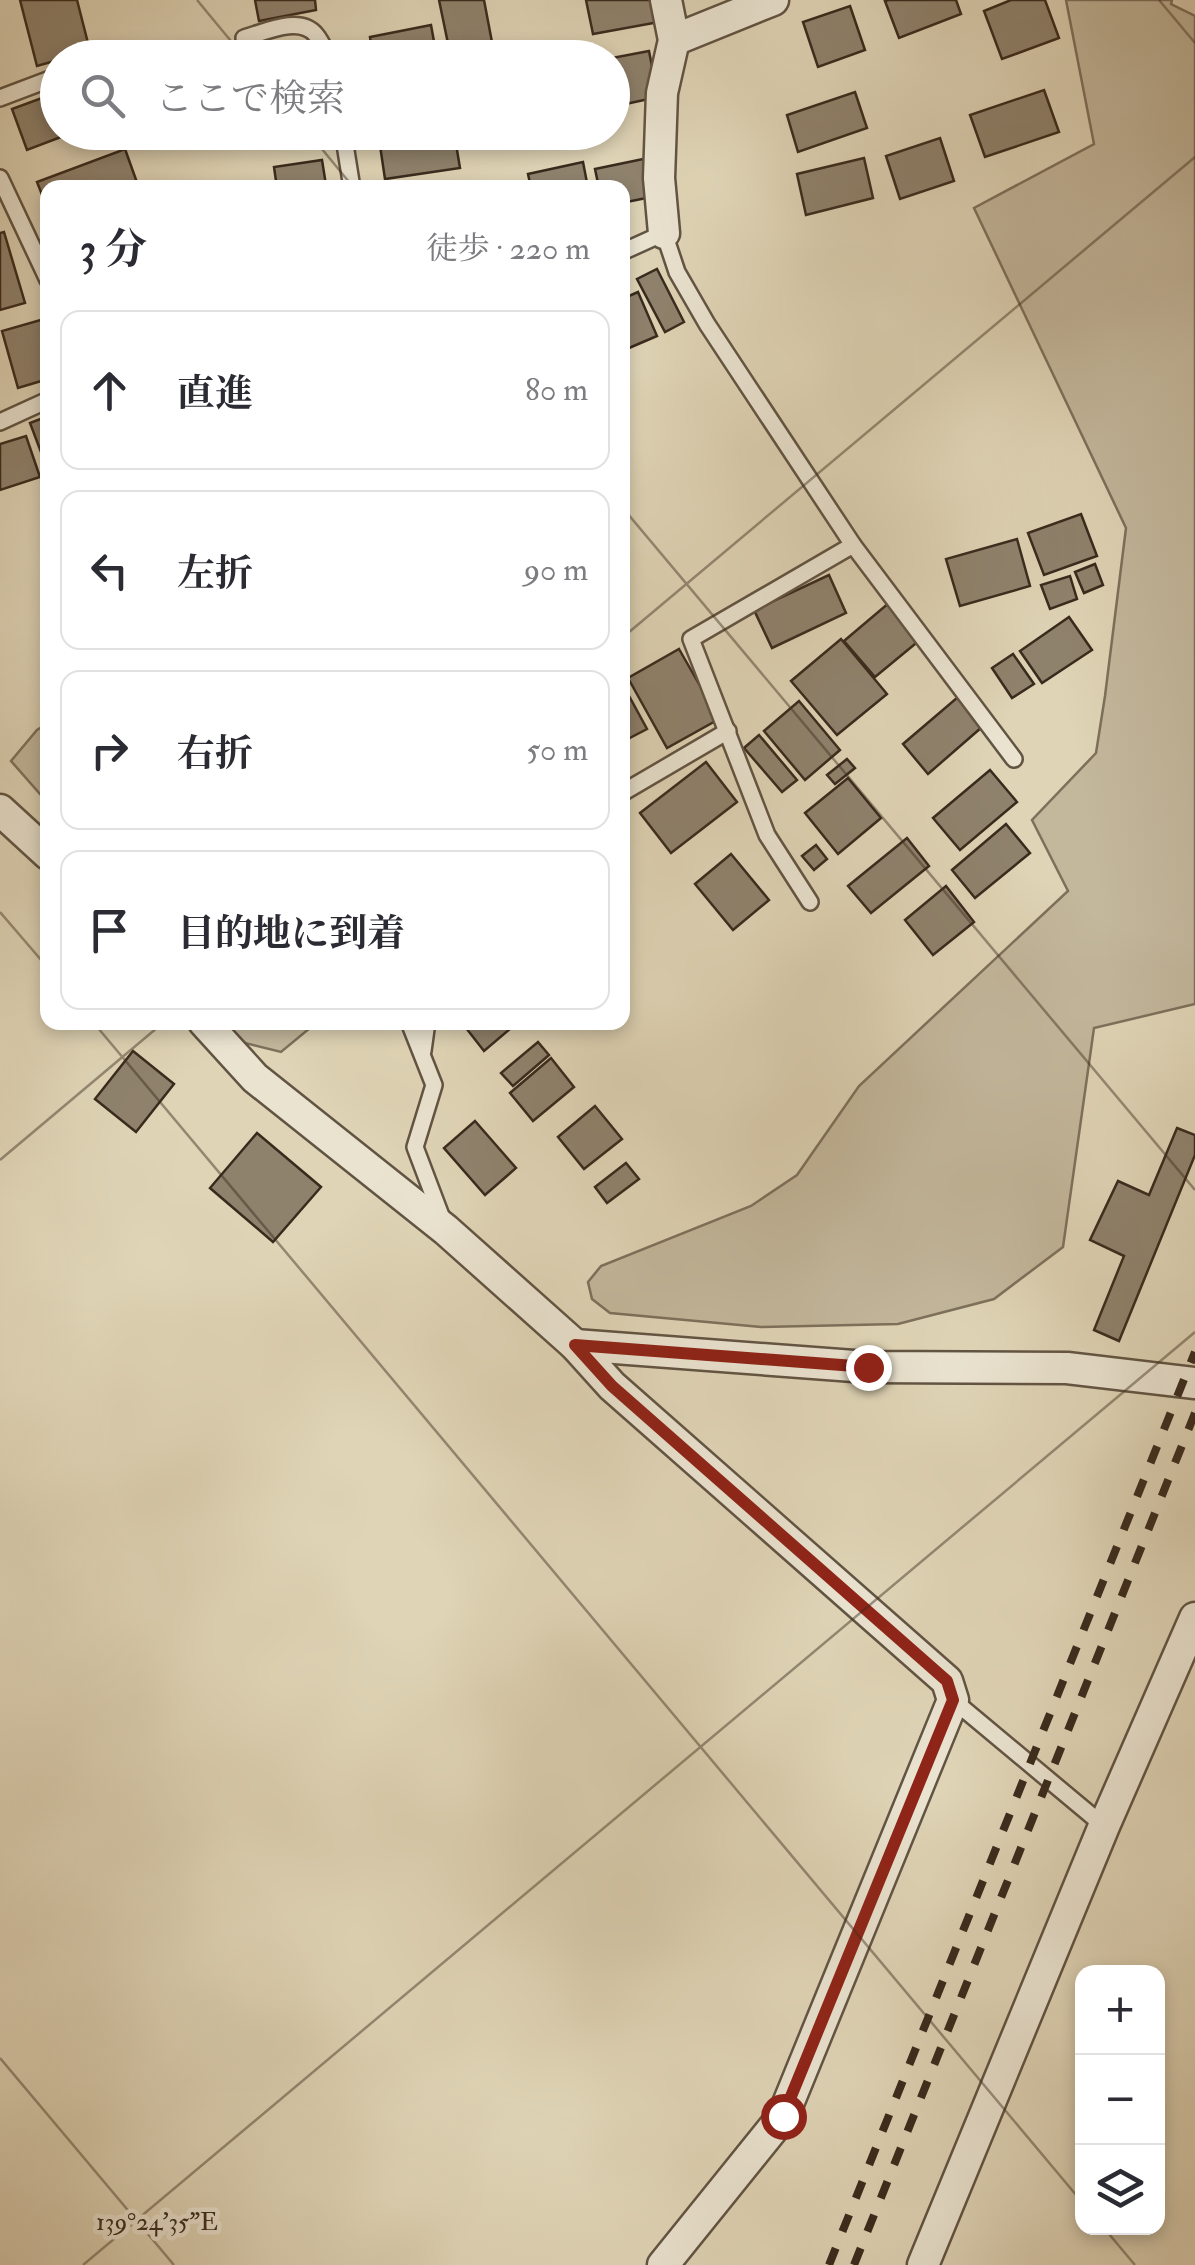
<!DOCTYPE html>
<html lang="ja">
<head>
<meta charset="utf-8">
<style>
	:root { --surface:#fff; --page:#f7f7f7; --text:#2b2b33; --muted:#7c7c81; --line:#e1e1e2 }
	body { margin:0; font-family:"IM FELL Double Pica","Noto Serif JP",serif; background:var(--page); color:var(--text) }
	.controls { position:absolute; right:30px; bottom:30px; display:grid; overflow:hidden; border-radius:20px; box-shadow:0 5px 15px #0003 }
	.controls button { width:90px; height:90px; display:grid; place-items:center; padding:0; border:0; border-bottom:2px solid var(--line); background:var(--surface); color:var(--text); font:50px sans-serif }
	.stop { position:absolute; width:30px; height:30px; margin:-22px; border:8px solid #8f2418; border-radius:50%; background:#fff }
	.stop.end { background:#8f2418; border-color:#fff; box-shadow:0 2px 10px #0008 }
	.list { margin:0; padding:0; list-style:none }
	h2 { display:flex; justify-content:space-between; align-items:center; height:130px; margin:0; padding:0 40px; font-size:42px }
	h2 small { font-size:32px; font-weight:400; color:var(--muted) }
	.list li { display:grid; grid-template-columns:65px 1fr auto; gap:30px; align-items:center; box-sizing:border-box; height:160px; margin:0 20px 20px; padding:0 20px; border:2px solid var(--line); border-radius:20px }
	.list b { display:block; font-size:38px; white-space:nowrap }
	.list em { font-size:32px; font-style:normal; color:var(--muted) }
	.icon { flex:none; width:55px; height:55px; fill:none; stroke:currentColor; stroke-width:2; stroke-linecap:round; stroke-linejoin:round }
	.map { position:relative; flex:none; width:1195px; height:2265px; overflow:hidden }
	.search { position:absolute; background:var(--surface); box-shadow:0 5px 15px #0003; left:40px; top:40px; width:590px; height:110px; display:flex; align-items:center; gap:25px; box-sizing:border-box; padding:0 35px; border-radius:55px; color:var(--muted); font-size:38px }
	.panel { position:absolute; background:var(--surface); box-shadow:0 5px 15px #0003; left:40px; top:180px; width:590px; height:850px; border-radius:20px }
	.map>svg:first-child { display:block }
	.green { fill:#c3b79c; stroke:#7e705c; stroke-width:2.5 }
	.building { fill:#8f826d; stroke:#392a1d; stroke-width:2.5 }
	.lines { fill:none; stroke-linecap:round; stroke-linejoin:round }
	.lane-casing { stroke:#625443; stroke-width:20 }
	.street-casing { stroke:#625443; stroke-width:35 }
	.lane { stroke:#eae3d0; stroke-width:15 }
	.street { stroke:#eae3d0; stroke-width:30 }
	.rail { stroke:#392a1d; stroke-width:8; stroke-dasharray:18 18; stroke-linecap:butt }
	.route { stroke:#8f2418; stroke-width:12 }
	.ticks { fill:none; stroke:#392a1d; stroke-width:2.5; stroke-opacity:0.45 }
	.ticks-label { font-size:25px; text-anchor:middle; fill:#392a1d; stroke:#eae3d0; stroke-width:9; stroke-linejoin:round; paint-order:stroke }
</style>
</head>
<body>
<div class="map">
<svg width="1195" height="2265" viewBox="0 0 1195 2265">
	<rect width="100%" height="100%" fill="#dfd4b6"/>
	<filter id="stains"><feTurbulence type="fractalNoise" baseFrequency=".002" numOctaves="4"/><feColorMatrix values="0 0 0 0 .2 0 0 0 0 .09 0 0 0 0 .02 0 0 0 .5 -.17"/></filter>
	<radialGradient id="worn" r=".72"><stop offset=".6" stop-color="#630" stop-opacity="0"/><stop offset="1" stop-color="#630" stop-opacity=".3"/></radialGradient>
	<!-- green -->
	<g class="green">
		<polygon points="1066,0 1172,0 1171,4 1195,16 1195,1004 1094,1028 1063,1247 994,1299 898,1324 761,1327 610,1313 592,1299 588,1282 601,1266 751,1206 797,1175 859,1086 1068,891 1032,820 1096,753 1105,696 1126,528 974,208 1094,144"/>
		<polygon points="47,724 47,802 11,761 37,730"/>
		<polygon points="226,1023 316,1023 281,1052 241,1042"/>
	</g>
	<!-- building -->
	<g class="building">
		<polygon points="20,0 77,0 90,51 68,58 58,58 58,60 37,66"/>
		<polygon points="255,0 315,0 316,10 259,21"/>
		<polygon points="439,0 484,0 495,58 451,58"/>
		<polygon points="586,0 655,0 659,22 593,34"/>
		<polygon points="889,0 956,0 961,14 899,38 885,1"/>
		<polygon points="1011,0 1045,0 1059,38 1002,59 984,11"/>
		<polygon points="850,6 865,50 818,67 803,22"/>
		<polygon points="431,25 437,58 373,58 370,37"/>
		<polygon points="649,51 658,97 612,107 612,58"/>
		<polygon points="1044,90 1059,132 985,157 970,115"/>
		<polygon points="58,92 58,132 74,132 27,150 12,109"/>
		<polygon points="855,92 867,128 798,152 787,115"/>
		<polygon points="378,132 454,132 460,168 385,179"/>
		<polygon points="483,132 537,132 538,137 485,146"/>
		<polygon points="940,138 954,181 900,199 886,156"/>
		<polygon points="125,149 139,188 48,188 48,210 37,182"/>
		<polygon points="648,158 656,196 622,203 622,188 599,188 595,169"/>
		<polygon points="864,158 873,198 806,215 797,174"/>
		<polygon points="322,160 326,185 277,188 274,167"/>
		<polygon points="583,162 588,188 531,188 528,174"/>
		<polygon points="4,232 25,303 0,310 0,233"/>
		<polygon points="657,269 684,322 665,332 637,279"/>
		<polygon points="638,292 657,336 622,351 622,299"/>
		<polygon points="44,319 48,331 48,379 18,388 2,331"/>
		<polygon points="48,416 48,459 44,460 30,423"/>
		<polygon points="26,436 40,477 0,490 0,444"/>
		<polygon points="1081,514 1097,556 1044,575 1028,533"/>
		<polygon points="1017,539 1030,586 960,606 946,559"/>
		<polygon points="1095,564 1103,585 1084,593 1075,572"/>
		<polygon points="829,575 846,613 772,648 754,610"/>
		<polygon points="1070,576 1077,599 1050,609 1041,585"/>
		<polygon points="890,602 921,639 875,677 844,641"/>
		<polygon points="1069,617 1092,650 1042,683 1020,651"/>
		<polygon points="841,639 887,694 837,735 791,681"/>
		<polygon points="679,649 719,719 667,748 628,678"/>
		<polygon points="1013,654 1034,684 1012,698 992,668"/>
		<polygon points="622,683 647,729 622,742"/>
		<polygon points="958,697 982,727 928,774 903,744"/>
		<polygon points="799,701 840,750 805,780 764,731"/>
		<polygon points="759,735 797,780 782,792 744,748"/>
		<polygon points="847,759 855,768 835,784 827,775"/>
		<polygon points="706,762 737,802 671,853 640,813"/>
		<polygon points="990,770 1017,802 960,850 933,818"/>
		<polygon points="848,778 881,818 838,854 805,813"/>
		<polygon points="1006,824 1030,853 975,898 952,870"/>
		<polygon points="907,838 929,866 871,913 848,886"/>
		<polygon points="816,845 827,859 814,870 802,856"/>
		<polygon points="731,854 769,900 733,930 695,884"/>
		<polygon points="946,886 974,922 933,955 905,920"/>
		<polygon points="473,1022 518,1022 484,1051 466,1028"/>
		<polygon points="538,1042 549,1055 513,1086 501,1073"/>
		<polygon points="133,1051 174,1084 136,1132 95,1099"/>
		<polygon points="551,1058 574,1087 533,1121 510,1093"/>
		<polygon points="595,1106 622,1139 584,1169 558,1137"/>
		<polygon points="475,1121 516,1168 485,1195 444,1148"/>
		<polygon points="1177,1128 1195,1135 1195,1155 1119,1341 1094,1330 1124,1256 1090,1240 1118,1181 1149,1195"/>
		<polygon points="257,1133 321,1187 273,1242 210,1188"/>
		<polygon points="626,1163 639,1179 607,1203 595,1187"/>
	</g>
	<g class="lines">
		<defs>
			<g id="lane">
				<path d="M 244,38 C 265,32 300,15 316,35 C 321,41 325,50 329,58"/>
				<polyline points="0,98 58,76"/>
				<polyline points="343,132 352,188"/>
				<polyline points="0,178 48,280"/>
				<polyline points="622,252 664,233 677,272 707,324 853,545 1014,759"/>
				<polyline points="0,422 48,400"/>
				<polyline points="622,793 728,731"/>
				<polyline points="810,902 767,835 691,639 853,545"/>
				<polyline points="409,1022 434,1085 415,1147 443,1221"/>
				<polyline points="423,1051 427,1022"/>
				<polyline points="953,1700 1104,1826"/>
			</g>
			<g id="street">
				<polyline points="674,40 773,0"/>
				<polyline points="664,233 659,178 662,93 674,40 666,0"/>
				<polyline points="0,810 48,854"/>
				<polyline points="204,1022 255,1078 446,1230 575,1345 612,1386 947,1681 953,1700 783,2116 663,2265"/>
				<polyline points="575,1345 867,1367 1067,1368 1195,1383"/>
				<polyline points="923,2265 1104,1826 1195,1618"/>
			</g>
		</defs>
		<!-- lane casing -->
		<use href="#lane" class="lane-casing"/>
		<!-- street casing -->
		<use href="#street" class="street-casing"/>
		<!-- lane -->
		<use href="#lane" class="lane"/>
		<!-- street -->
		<use href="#street" class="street"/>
		<!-- rail -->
		<g class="rail">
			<polyline points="829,2265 1195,1352"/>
			<polyline points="854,2265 1195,1413"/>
		</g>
	</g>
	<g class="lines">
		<!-- route -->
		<polyline class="route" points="783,2116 953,1700 947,1681 612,1386 575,1345 868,1367"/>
	</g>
	<!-- ticks -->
	<path class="ticks" d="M 197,0 L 245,58M 1159,0 L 1195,43M 308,132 L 354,188M 622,507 L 1195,1190M 622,638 L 1195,157M 0,912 L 48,968M 93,1022 L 1082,2202M 0,1160 L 164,1022M 0,2058 L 174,2265M 1104,2228 L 1135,2265M 83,2265 L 1195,1332"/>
	<g class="ticks-label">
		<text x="157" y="2230">139°24'35"E</text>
	</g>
	<rect width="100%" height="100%" filter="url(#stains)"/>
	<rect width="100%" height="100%" fill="url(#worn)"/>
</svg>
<div class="controls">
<button>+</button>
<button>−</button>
<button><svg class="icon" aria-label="layers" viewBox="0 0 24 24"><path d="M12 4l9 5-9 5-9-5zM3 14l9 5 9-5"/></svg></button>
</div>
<div class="stop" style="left:783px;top:2116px"></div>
<div class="stop end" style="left:868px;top:1367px"></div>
<div class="search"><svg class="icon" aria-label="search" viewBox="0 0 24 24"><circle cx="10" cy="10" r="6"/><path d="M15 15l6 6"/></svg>ここで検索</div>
<section class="panel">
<h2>3 分<small>徒歩 · 220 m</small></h2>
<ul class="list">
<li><svg class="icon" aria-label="ahead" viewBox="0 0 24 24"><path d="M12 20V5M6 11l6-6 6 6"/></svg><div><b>直進</b></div><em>80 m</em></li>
<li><svg class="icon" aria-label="left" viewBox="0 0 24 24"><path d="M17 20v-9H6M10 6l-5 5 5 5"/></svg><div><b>左折</b></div><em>90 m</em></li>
<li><svg class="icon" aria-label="right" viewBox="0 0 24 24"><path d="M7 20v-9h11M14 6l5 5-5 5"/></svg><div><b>右折</b></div><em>50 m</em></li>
<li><svg class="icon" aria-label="arrive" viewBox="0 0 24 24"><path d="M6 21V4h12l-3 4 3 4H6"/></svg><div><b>目的地に到着</b></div></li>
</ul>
</section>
</div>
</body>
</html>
